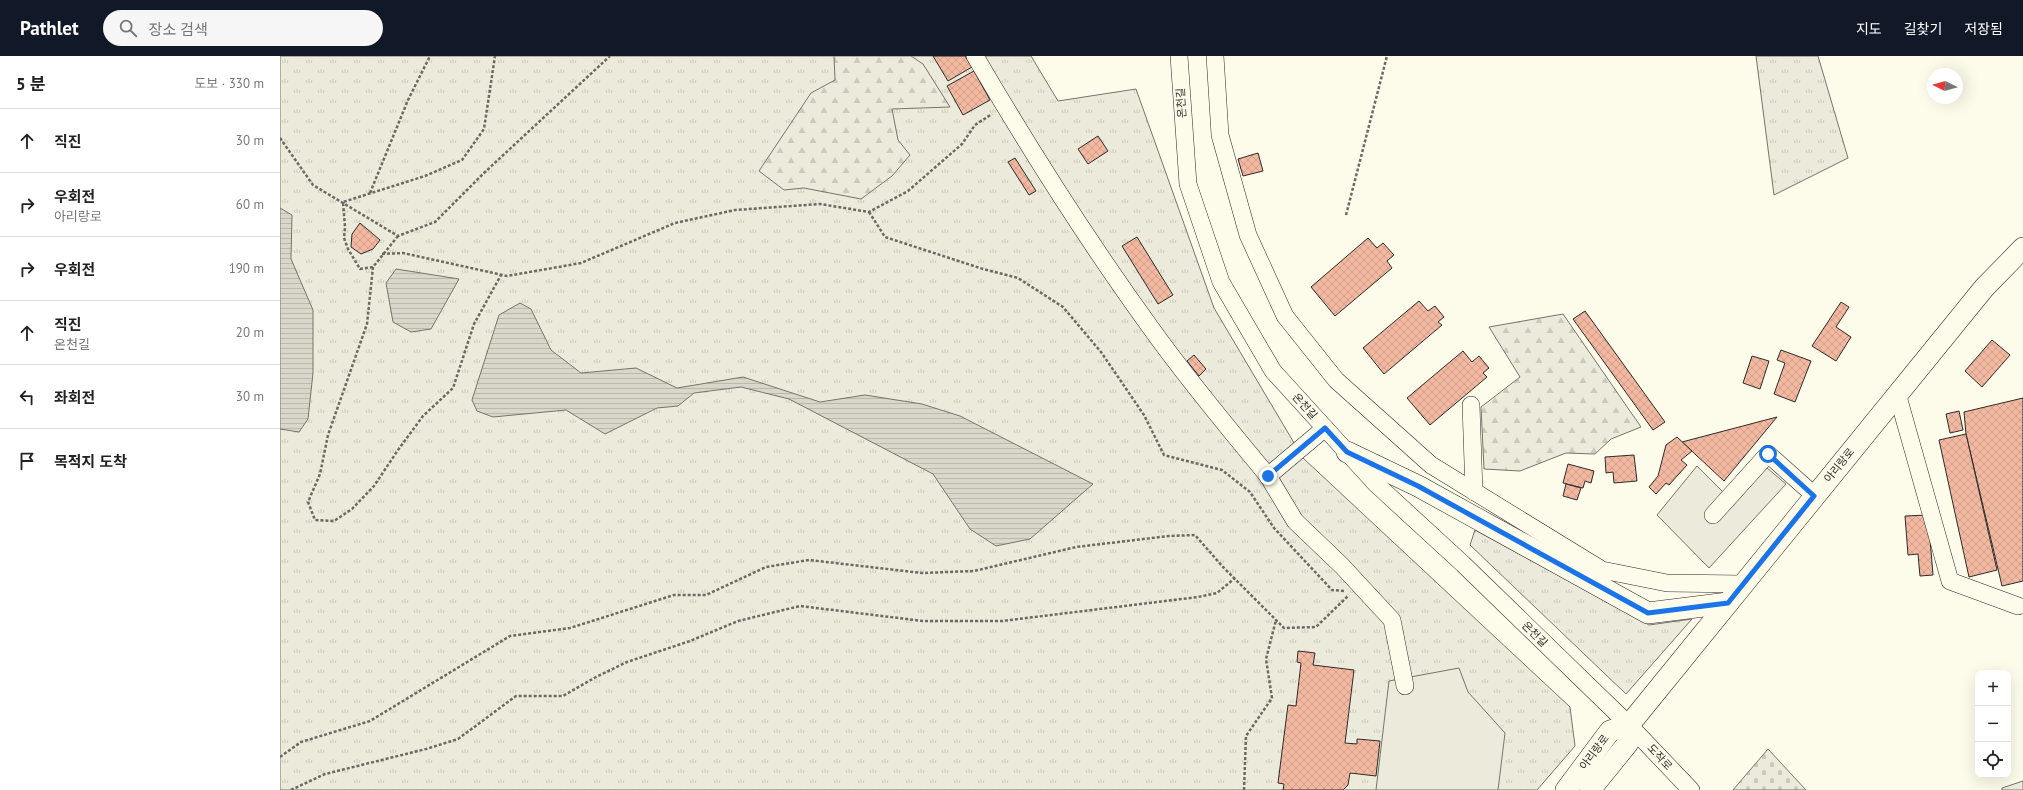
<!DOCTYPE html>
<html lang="ko">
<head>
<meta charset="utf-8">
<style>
	:root { --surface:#fff; --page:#f6f6f6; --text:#222; --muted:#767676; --line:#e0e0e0; --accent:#111827 }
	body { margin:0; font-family:"PT Sans","Noto Sans KR",sans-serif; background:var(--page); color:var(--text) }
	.controls { position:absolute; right:12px; bottom:12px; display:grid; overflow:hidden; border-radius:8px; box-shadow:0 4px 16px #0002 }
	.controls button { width:36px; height:36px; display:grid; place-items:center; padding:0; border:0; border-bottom:1px solid var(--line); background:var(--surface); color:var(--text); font:20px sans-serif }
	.compass { position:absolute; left:1647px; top:12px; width:36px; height:36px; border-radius:50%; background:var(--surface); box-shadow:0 4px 16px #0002; rotate:275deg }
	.stop { position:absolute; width:12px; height:12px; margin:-9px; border:3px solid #1a73e8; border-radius:50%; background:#fff }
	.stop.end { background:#1a73e8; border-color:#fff; box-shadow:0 1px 4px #0008 }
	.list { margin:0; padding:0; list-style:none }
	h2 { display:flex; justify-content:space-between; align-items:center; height:52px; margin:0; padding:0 16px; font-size:17px }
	h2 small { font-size:13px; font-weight:400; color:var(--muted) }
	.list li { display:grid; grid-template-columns:26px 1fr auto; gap:12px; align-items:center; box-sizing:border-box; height:64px; padding:0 16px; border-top:1px solid var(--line) }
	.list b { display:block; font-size:15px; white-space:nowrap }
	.list p { margin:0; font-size:13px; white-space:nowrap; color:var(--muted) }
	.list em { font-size:13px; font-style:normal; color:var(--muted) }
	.icon { flex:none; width:22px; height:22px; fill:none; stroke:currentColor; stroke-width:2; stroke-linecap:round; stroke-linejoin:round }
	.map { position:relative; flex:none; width:1743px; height:734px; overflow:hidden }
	header { display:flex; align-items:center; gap:24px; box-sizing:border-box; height:56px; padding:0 20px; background:var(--accent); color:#fff }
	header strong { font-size:19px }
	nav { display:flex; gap:22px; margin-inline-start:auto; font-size:14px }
	.search { width:280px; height:36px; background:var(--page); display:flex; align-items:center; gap:10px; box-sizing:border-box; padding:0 14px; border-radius:22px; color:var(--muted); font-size:15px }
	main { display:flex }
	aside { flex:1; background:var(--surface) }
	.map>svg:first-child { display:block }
	.grass { fill:url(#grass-tufts); stroke:#74746e }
	.forest { fill:url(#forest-firs); stroke:#74746e }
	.cemetery { fill:url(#cemetery-stones); stroke:#74746e }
	.parking { fill:#eceadb; stroke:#74746e }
	.water { fill:url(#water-rules); stroke:#74746e }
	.building { fill:url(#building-cross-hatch); stroke:#2b2b2b }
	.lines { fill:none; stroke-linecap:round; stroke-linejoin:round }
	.minor-casing { stroke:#2b2b2b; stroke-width:18 }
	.major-casing { stroke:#2b2b2b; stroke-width:22 }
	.path { stroke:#6a6964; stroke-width:2.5; stroke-dasharray:3 2; stroke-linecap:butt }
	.minor { stroke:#fdfbea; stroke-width:17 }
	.major { stroke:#fdfbea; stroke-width:21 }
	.route { stroke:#1a73e8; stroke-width:5 }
	.labels { text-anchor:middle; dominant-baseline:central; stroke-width:3; stroke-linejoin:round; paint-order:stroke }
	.street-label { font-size:11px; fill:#2b2b2b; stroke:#fdfbea }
</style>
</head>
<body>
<header>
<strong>Pathlet</strong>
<div class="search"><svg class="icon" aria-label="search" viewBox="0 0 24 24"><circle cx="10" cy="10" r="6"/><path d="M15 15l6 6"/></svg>장소 검색</div>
<nav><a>지도</a><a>길찾기</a><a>저장됨</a></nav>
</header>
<main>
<aside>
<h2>5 분<small>도보 · 330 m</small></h2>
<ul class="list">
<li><svg class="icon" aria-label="ahead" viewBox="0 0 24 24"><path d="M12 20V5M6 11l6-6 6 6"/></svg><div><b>직진</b></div><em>30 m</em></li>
<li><svg class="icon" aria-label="right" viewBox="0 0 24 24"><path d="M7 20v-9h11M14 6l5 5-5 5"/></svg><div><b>우회전</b><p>아리랑로</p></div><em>60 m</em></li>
<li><svg class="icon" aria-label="right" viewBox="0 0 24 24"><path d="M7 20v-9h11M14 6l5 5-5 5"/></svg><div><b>우회전</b></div><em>190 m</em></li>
<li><svg class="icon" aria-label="ahead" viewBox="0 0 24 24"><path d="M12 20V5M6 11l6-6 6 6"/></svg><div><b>직진</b><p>온천길</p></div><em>20 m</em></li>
<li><svg class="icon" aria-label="left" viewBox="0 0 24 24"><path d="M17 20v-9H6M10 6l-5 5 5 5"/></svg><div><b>좌회전</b></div><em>30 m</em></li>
<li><svg class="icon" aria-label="arrive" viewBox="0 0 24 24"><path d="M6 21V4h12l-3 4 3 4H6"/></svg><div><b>목적지 도착</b></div></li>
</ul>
</aside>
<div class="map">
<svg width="1743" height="734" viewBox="0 0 1743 734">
	<defs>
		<pattern id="grass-tufts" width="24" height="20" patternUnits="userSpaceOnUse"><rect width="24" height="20" fill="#ecebdb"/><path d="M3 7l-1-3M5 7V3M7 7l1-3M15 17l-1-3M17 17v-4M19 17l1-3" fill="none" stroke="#cbcabc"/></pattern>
		<pattern id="forest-firs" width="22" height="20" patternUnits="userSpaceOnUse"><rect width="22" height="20" fill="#ecebdb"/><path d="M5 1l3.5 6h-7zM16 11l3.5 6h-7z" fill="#cbcabc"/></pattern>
		<pattern id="cemetery-stones" width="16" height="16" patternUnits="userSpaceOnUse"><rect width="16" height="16" fill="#ecebdb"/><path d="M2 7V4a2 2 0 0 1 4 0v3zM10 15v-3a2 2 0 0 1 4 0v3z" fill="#cbcabc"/></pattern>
		<pattern id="water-rules" width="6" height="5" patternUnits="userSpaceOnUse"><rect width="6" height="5" fill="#d8d7c9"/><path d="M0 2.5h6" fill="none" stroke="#bab9ad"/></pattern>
		<pattern id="building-cross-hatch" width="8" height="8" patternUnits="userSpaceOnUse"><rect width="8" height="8" fill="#f2b8a0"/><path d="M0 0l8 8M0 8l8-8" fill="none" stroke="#d09e8a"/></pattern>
	</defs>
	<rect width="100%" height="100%" fill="#fdfbea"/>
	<!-- grass -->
	<g class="grass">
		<polygon points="0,0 751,0 778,45 856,33 934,252 1023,402 1290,651 1295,690 1257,734 0,734"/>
		<polygon points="1476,0 1538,0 1568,102 1494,139"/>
		<polygon points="1195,474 1369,569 1412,563 1346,638 1190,489"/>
		<polygon points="1743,725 1743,734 1722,734 1722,732"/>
	</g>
	<!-- forest -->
	<g class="forest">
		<polygon points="554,0 631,0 643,8 670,51 612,53 618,84 630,99 612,120 581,143 524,132 504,134 479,115 531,37 555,24"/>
		<polygon points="1283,258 1361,371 1331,383 1315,398 1286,397 1240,415 1204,413 1201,351 1240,321 1209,271"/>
	</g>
	<!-- cemetery -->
	<polygon class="cemetery" points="1488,693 1526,734 1453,734"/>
	<!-- parking -->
	<g class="parking">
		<polygon points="1474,401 1506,428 1429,512 1377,459 1417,410 1443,436"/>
		<polygon points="1179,612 1188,636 1225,677 1218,734 1096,734 1109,625"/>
	</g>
	<!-- water -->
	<g class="water">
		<polygon points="0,152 12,159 11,203 33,254 33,317 28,363 19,376 0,373"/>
		<polygon points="116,213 179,223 151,273 131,276 113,266 106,227"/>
		<polygon points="240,247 251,253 271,294 301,317 356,312 397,332 463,321 540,346 585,339 642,348 680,360 813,428 750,483 716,490 690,473 653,418 509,343 461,331 414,337 398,350 377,352 325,378 286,354 213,361 197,355 192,344 219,259"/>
	</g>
	<!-- building -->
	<g class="building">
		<polygon points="653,0 685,0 692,11 668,25"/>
		<polygon points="694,15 710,44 683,59 667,30"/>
		<polygon points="818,80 828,95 808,108 798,93"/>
		<polygon points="978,97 983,115 963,120 958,103"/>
		<polygon points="735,102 756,135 749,139 728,106"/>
		<polygon points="80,167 100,184 93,193 81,198 71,191 72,178"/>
		<polygon points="857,181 893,239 878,248 842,190"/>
		<polygon points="1088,182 1097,192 1103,187 1114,199 1107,205 1112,212 1055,260 1031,231"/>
		<polygon points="1139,245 1148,255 1155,250 1164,261 1158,266 1162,269 1104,318 1083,292"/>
		<polygon points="1561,246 1569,251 1556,271 1571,281 1556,305 1532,290"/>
		<polygon points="1305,255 1385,366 1373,374 1293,263"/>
		<polygon points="1712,284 1730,299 1702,331 1685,315"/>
		<polygon points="1501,294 1531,305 1515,346 1494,338 1505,307 1497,304"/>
		<polygon points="1183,295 1192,306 1199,300 1209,312 1203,317 1207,321 1150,369 1127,342"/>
		<polygon points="914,299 926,313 919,320 907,305"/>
		<polygon points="1472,300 1489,305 1480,333 1463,327"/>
		<polygon points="1743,342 1743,525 1722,530 1686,378 1684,356"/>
		<polygon points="1679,355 1683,374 1670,377 1666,358"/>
		<polygon points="1497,361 1444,425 1402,386"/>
		<polygon points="1686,378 1717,514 1689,521 1659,384"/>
		<polygon points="1397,381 1412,395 1401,404 1407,409 1389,429 1386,427 1376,438 1369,431 1378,420 1386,389"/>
		<polygon points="1354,399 1357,425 1334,427 1333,416 1326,417 1325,401"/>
		<polygon points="1288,408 1314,415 1311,427 1305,425 1303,432 1283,427"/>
		<polygon points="1286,428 1301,432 1297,444 1283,440"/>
		<polygon points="1648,459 1653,519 1640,520 1638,498 1628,499 1625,460"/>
		<polygon points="1018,595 1035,597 1033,609 1074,614 1065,687 1077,688 1077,683 1100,685 1096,720 1070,717 1068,729 1063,734 1003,734 1004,728 998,727 1008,649 1016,650 1021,607 1017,606"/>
	</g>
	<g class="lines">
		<defs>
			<g id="minor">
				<path d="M 695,0 C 750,94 809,187 873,275 C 909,325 948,372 988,420"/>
				<polyline points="899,0 908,128 941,226 993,315 1096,428 1183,508 1349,669 1411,734"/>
				<polyline points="935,0 940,79 968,179 1005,260 1056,324 1151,409 1322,514 1387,527 1463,528"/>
				<polyline points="1617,337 1670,525 1738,550"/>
				<polyline points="1191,349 1194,436"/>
				<polyline points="1045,372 988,420 1015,465 1062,510 1112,564 1125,630"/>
				<polyline points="1433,459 1488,398 1534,439"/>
			</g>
			<g id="major">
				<polyline points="1067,396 1138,430 1368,557 1448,547"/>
				<polyline points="1286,734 1330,675 1349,669 1704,232 1743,192"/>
				<polyline points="1310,734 1348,687 1349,669"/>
			</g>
		</defs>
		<!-- minor casing -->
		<use href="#minor" class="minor-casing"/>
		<!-- major casing -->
		<use href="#major" class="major-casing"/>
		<!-- path -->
		<g class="path">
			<polyline points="0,82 33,129 118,180 155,166 205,116 330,0"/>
			<polyline points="90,137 128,44 150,0"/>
			<polyline points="589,156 605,181 703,213 738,222 783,251 821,296 864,359 884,399 942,414 970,436 994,472 1052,534 1064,535"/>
			<polyline points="1066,159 1107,0"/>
			<polyline points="118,180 93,211 80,213 68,193 64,182 65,171 63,146 145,120 182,104 204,73 215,0"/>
			<polyline points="102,198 123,197 227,220 301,207 395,167 455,154 540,148 589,156 628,135 682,88 695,69 712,58"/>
			<polyline points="93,211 87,268 48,379 40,418 28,446 35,464 54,465 72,453 94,430 118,394 143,360 173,332 194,268 221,219"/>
			<polyline points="0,701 21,686 90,665 230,580 290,572 394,539 426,539 486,511 529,504 642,517 694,515 796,491 889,480 915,479 943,511 1004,572 1036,571 1069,539"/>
			<polyline points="11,734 45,718 146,693 178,683 236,640 283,640 316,621 347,606 410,585 458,565 520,550 643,565 722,565 918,541 937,537 955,522"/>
			<polyline points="964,734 966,680 992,642 986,603 996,564"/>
		</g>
		<!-- minor -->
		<use href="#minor" class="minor"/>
		<!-- major -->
		<use href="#major" class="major"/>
	</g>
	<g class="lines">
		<!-- route -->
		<polyline class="route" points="988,420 1045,372 1067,396 1138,430 1368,557 1448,547 1534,440 1488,398"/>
	</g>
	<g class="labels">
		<!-- street labels -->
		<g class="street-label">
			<text transform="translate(901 47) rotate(-94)">온천길</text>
			<text transform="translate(1025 350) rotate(48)">온천길</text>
			<text transform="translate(1559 409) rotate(-51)">아리랑로</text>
			<text transform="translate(1255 578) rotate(44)">온천길</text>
			<text transform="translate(1314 696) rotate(-53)">아리랑로</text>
			<text transform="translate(1380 701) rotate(47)">도작로</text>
		</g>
	</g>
</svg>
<div class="controls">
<button>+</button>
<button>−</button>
<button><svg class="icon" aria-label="locate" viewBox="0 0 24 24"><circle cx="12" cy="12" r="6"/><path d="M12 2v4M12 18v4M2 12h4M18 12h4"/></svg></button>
</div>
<svg class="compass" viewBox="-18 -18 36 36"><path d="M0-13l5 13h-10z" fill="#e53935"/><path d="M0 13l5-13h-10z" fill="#767676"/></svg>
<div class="stop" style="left:1488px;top:398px"></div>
<div class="stop end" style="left:988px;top:420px"></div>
</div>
</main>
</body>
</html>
